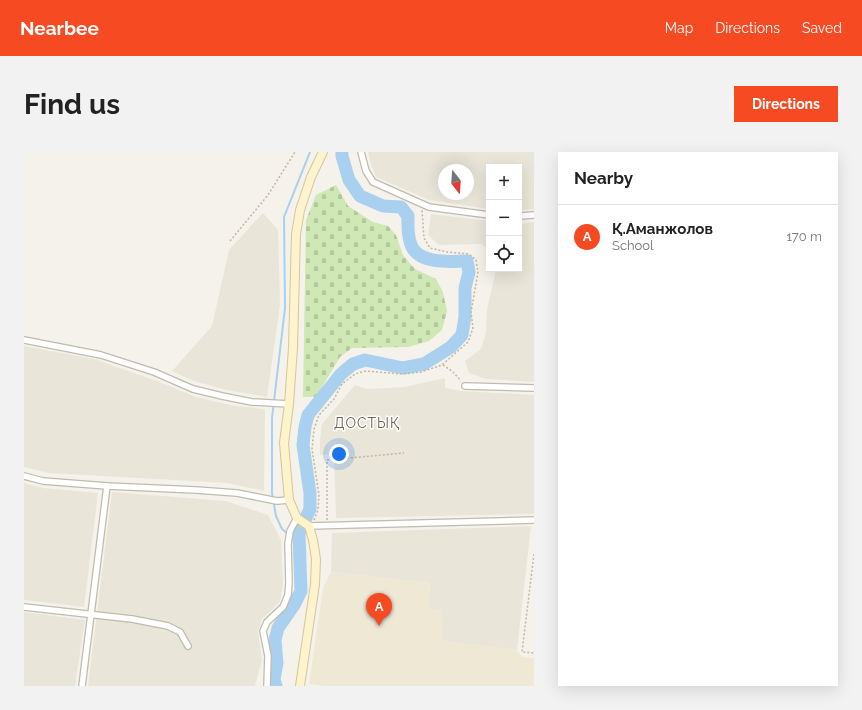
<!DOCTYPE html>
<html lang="en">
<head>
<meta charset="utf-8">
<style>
	:root { --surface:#fff; --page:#f2f2f2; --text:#222; --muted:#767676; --line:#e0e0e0; --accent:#f54a22 }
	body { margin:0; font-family:Raleway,sans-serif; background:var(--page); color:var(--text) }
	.controls { position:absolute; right:12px; top:12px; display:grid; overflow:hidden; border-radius:0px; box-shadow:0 4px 16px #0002 }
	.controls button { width:36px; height:36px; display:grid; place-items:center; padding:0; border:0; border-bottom:1px solid var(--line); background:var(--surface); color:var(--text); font:20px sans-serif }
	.compass { position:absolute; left:414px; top:12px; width:36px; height:36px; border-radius:50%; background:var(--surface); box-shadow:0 4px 16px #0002; rotate:163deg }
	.you { position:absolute; left:315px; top:302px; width:14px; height:14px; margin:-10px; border:3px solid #fff; border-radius:50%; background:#1a73e8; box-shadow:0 0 0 6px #1a73e833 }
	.badge { display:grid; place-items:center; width:26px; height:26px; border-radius:50%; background:var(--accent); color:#fff; font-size:13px; font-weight:700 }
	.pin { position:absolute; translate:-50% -33px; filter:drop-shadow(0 1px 2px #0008) }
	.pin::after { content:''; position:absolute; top:21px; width:14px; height:12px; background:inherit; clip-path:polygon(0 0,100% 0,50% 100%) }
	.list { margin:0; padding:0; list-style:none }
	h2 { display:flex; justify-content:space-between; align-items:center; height:52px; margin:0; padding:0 16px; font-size:17px }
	h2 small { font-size:13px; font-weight:400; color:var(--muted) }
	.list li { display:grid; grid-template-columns:26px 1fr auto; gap:12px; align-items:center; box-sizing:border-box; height:64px; padding:0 16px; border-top:1px solid var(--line) }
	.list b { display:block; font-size:15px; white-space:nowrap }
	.list p { margin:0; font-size:13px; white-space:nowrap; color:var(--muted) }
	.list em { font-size:13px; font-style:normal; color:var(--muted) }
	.icon { flex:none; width:22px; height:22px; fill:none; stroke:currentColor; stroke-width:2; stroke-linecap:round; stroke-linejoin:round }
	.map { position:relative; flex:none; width:510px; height:534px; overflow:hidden; border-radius:0px }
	header { display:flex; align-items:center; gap:24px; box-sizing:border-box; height:56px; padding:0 20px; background:var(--accent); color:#fff }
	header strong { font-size:19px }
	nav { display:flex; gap:22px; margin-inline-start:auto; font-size:14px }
	.intro { display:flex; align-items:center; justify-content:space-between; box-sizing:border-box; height:96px; padding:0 24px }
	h1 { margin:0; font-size:28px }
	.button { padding:10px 18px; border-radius:0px; background:var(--accent); color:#fff; font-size:14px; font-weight:700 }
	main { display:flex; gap:24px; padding:0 24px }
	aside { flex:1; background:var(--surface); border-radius:0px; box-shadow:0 4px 16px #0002 }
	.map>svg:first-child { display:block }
	.residential { fill:#e9e5d9; fill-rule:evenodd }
	.education { fill:#eee8d5 }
	.cemetery { fill:url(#cemetery-stones) }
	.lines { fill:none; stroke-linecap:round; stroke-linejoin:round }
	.stream { stroke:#aad0ef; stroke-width:2 }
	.river { stroke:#aad0ef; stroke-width:13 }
	.street-casing { stroke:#c1bbad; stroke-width:8 }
	.secondary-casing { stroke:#d3c79b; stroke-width:10 }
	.path { stroke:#c2b79f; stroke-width:1.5; stroke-dasharray:2 2; stroke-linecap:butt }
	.street { stroke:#fff; stroke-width:5.5 }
	.secondary { stroke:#fdf3cd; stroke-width:8 }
	.labels { text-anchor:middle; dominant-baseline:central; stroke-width:3; stroke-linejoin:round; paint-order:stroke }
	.quarter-label { font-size:14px; letter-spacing:1px; fill:#6c6250; stroke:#fff }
</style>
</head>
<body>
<header>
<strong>Nearbee</strong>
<nav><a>Map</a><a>Directions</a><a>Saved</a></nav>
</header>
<div class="intro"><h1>Find us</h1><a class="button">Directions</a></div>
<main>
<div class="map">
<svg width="510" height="534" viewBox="0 0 510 534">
	<defs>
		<pattern id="cemetery-stones" width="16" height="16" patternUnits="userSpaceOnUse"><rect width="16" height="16" fill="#cfe8b5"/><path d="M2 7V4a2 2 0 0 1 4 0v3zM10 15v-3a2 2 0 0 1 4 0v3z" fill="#b3c89c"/></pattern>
	</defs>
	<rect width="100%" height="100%" fill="#f5f2eb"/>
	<!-- residential -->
	<g class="residential">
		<path d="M 344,0 L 510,0 L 510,57 L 495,58 L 495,15 L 465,15 L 465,57 L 405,48 L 352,25 L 347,12 ZM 420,18 L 444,18 L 444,42 L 420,42 Z"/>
		<polygon points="239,61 254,78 256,153 243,245 202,238 170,229 148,219 188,174 205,98"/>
		<polygon points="407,62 465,69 465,98 458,92 415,93 404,83"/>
		<polygon points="510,70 510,230 462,227 445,221 441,209 457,197 462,180 463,157 471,123 471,117 495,117 495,72"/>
		<polygon points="0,194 70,207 133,229 172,245 211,254 241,257 240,339 203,331 25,321 0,315"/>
		<polygon points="421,226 421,236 438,239 510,243 510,362 312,366 310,302 296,303 296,289 298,272 331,233 343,237 381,235"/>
		<polygon points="0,331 19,336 74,341 60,455 0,448"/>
		<polygon points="88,340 202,349 244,363 257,388 259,431 256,450 238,467 234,480 238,508 231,534 64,534"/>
		<polygon points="507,374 493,498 418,489 417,459 404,456 406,431 307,420 308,381"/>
		<polygon points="0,460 61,468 51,534 0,534"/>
	</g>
	<!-- education -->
	<polygon class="education" points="307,420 406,431 404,456 417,459 418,489 493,498 498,505 510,506 510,534 300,534 285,532 299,436"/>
	<!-- cemetery -->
	<polygon class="cemetery" points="312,33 324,54 349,70 364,74 372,83 379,103 391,117 412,127 419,140 423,159 418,178 405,189 384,195 328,196 316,205 292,245 279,245 282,68 292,43"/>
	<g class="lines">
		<!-- stream -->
		<g class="stream">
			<polyline points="264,382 258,377 252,364 248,341 248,266 261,156 260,65 286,0"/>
			<polyline points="267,386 276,395"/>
		</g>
		<!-- river -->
		<path class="river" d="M 252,534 L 250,527 L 253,511 L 251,488 L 254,476 L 270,453 L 277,439 L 275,381 L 286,357 L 286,341 L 279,293 L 281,275 L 284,263 L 317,222 L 329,212 L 341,208 L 379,216 L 400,212 L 427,195 L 438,183 L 441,165 L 441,136 L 445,120 L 443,109 C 434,109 426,110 417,109 C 386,107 383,91 384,64 L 377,55 L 359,54 L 336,44 L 325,28 L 318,4 L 318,0"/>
		<defs>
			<g id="street">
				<polyline points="337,0 342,19 349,30 405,55 465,63"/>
				<polyline points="495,64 510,63"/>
				<polyline points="0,188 77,203 130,220 169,237 198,244 228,250 265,252"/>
				<polyline points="441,234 510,236"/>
				<polyline points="0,324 19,329 83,334 172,338 213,341 253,349 265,348"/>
				<polyline points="285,374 510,368"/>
				<polyline points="0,455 108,467 144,474 156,480 164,494"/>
				<polyline points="58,534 83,334"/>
				<polyline points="243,534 244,504 239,479 243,470 259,455 264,443 265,431 264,392 266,379 273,366"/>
			</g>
			<polyline id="secondary" points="276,534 291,432 292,407 289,388 285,374 273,366 265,348 260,291 265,252 269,196 272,82 276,58 287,25 299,0"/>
		</defs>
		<!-- street casing -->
		<use href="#street" class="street-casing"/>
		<!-- secondary casing -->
		<use href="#secondary" class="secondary-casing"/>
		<!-- path -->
		<g class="path">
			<polyline points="206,89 244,43 271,0"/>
			<polyline points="419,213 428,219 437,229"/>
			<polyline points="290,368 294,358 295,343 288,297 290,277 295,263 310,247 318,232 331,222 342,219 378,222 397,220 418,213 444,190 449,176 447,160 454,120 452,108 445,102 423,100 406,96 400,86 398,58"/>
			<polyline points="303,368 303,308 380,301"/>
			<polyline points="510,402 498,500 510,501"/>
		</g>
		<!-- street -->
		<use href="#street" class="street"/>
		<!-- secondary -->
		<use href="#secondary" class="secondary"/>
	</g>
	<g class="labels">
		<!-- quarter labels -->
		<g class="quarter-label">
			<text x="343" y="271">ДОСТЫҚ</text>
		</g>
	</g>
</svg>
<div class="controls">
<button>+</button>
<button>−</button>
<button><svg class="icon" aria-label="locate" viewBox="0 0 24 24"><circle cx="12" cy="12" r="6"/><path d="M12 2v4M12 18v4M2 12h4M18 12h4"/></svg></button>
</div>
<svg class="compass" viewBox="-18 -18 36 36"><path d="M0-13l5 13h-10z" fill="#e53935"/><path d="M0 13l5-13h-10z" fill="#767676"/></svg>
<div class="you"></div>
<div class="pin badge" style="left:355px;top:474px">A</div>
</div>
<aside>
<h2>Nearby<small></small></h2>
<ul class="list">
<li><span class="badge">A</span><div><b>Қ.Аманжолов</b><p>School</p></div><em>170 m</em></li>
</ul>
</aside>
</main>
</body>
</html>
